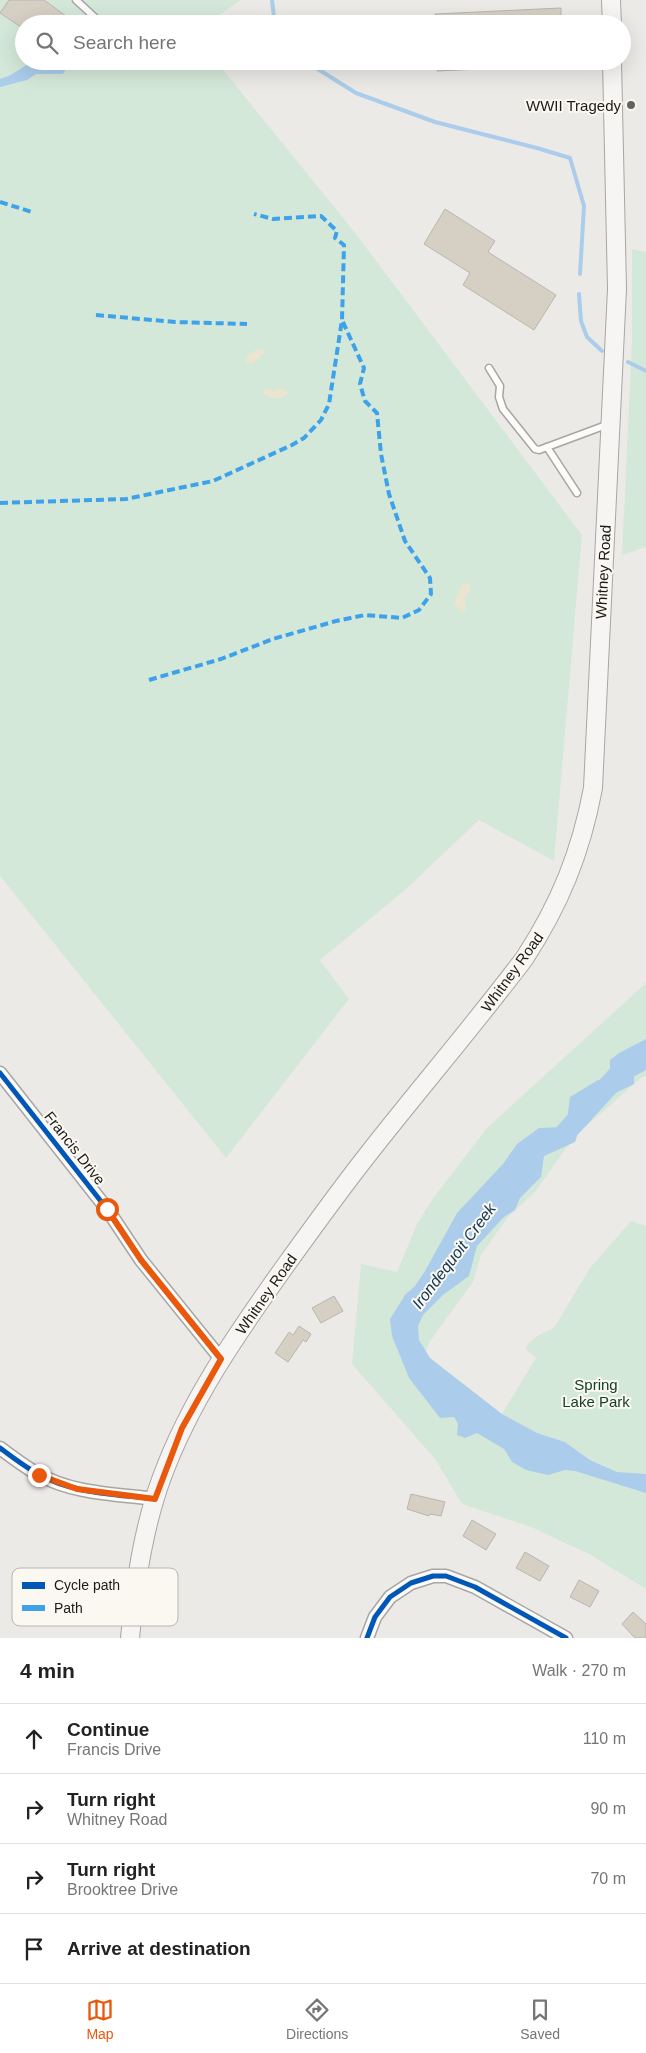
<!DOCTYPE html>
<html lang="en">
<head>
<meta charset="utf-8">
<style>
	:root { --surface:#fff; --page:#f2f2f2; --text:#222; --muted:#767676; --line:#e0e0e0; --accent:#ea580c }
	body { margin:0; font-family:Helvetica,sans-serif; background:var(--page); color:var(--text) }
	.stop { position:absolute; width:15px; height:15px; margin:-11px; border:4px solid #ea580c; border-radius:50%; background:#fff }
	.stop.end { background:#ea580c; border-color:#fff; box-shadow:0 1px 5px #0008 }
	.list { margin:0; padding:0; list-style:none }
	h2 { display:flex; justify-content:space-between; align-items:center; height:65px; margin:0; padding:0 20px; font-size:21px }
	h2 small { font-size:16px; font-weight:400; color:var(--muted) }
	.list li { display:grid; grid-template-columns:32px 1fr auto; gap:15px; align-items:center; box-sizing:border-box; height:70px; padding:0 20px; border-top:1px solid var(--line) }
	.list b { display:block; font-size:19px; white-space:nowrap }
	.list p { margin:0; font-size:16px; white-space:nowrap; color:var(--muted) }
	.list em { font-size:16px; font-style:normal; color:var(--muted) }
	.icon { flex:none; width:28px; height:28px; fill:none; stroke:currentColor; stroke-width:2; stroke-linecap:round; stroke-linejoin:round }
	.map { position:relative; flex:none; width:646px; height:1638px; overflow:hidden }
	.search { position:absolute; background:var(--surface); box-shadow:0 5px 20px #0002; left:15px; right:15px; top:15px; height:55px; display:flex; align-items:center; gap:12px; box-sizing:border-box; padding:0 18px; border-radius:28px; color:var(--muted); font-size:19px }
	.sheet { height:345px; background:var(--surface) }
	nav { display:flex; justify-content:space-around; align-items:center; box-sizing:border-box; height:70px; border-top:1px solid var(--line); background:var(--surface); font-size:14px; color:var(--muted) }
	nav a { display:grid; justify-items:center; gap:2px }
	nav .on { color:var(--accent) }
	.map>svg:first-child { display:block }
	.green { fill:#d4e8d9 }
	.sand { fill:#ebe5cf }
	.water { fill:#abcdeb }
	.lines { fill:none; stroke-linecap:round; stroke-linejoin:round }
	.stream { stroke:#abcdeb; stroke-width:4 }
	.river { stroke:#abcdeb; stroke-width:21 }
	.building { fill:#d6cfc3; stroke:#b7b6b4 }
	.lane-casing { stroke:#a8a6a4; stroke-width:9 }
	.street-casing { stroke:#a8a6a4; stroke-width:15 }
	.secondary-casing { stroke:#a8a6a4; stroke-width:20 }
	.lane { stroke:#fcfcfb; stroke-width:6 }
	.street { stroke:#fcfcfb; stroke-width:12 }
	.secondary { stroke:#f7f5f3; stroke-width:18 }
	.quiet { stroke:#3da2ea; stroke-width:4; stroke-dasharray:8 4; stroke-linecap:butt }
	.cycleway-casing { stroke:#fbf8f2; stroke-width:8 }
	.cycleway { stroke:#0057b8; stroke-width:5 }
	.route { stroke:#ea580c; stroke-width:6 }
	.poi-dot { fill:#656361; stroke:#fbf8f2; stroke-width:2 }
	.labels { text-anchor:middle; dominant-baseline:central; stroke-width:4; stroke-linejoin:round; paint-order:stroke }
	.poi-label { font-size:15px; fill:#1c1b19; stroke:#fbf8f2; text-anchor:end }
	.street-label { font-size:15px; fill:#1c1b19; stroke:#fbf8f2 }
	.park-label { font-size:15px; fill:#124028; stroke:#fbf8f2 }
	.water-label { font-size:16px; font-style:italic; fill:#103653; stroke:#fbf8f2 }
	.key { fill:#fbf8f2; stroke:#b8b6b1; stroke-width:1 }
	.key-label { font-size:14px; fill:#1c1b19 }
</style>
</head>
<body>
<div class="map">
<svg width="646" height="1638" viewBox="0 0 646 1638">
	<rect width="100%" height="100%" fill="#eceae7"/>
	<!-- green -->
	<g class="green">
		<polygon points="0,0 241,0 206,24 24,24 24,61 216,61 356,234 582,535 554,861 479,820 405,890 320,960 349,999 226,1158 0,876"/>
		<polygon points="632,249 646,252 646,547 622,555 632,341"/>
		<polygon points="646,983 646,1076 641,1078 574,1137 535,1192 508,1217 481,1255 473,1282 430,1341 425,1353 424,1366 518,1442 611,1469 590,1460 565,1442 537,1433 502,1414 536,1358 526,1349 527,1345 537,1336 554,1328 590,1268 631,1221 646,1226 646,1589 589,1554 531,1527 462,1504 435,1459 352,1364 361,1264 397,1272 417,1224 434,1197 487,1128"/>
	</g>
	<!-- sand -->
	<g class="sand">
		<polygon points="262,349 265,353 252,364 246,362 247,356 254,351"/>
		<path d="M 281,388 L 286,390 L 287,394 C 280,400 271,399 264,394 L 264,391 L 267,389 L 273,391 Z"/>
		<path d="M 464,583 L 469,584 L 471,588 L 465,599 L 466,610 L 461,613 L 459,606 L 456,607 L 454,605 C 456,599 460,587 464,583 Z"/>
	</g>
	<!-- water -->
	<g class="water">
		<polygon points="33,61 52,61 65,64 66,69 63,74 36,74 27,80 0,87 0,79 9,76"/>
		<polygon points="646,1039 646,1061 642,1062 634,1069 634,1084 587,1107 575,1142 544,1156 541,1177 520,1198 515,1210 504,1217 477,1246 469,1276 443,1295 423,1315 418,1326 419,1340 430,1358 502,1414 537,1433 565,1442 590,1460 617,1472 646,1474 646,1493 575,1471 565,1470 548,1475 526,1470 512,1462 504,1449 477,1433 465,1438 457,1435 458,1424 454,1417 440,1418 409,1378 392,1336 390,1319 405,1295 415,1286 425,1271 457,1213 503,1164 517,1144 539,1128 563,1127 567,1120 570,1097 598,1080 607,1083 610,1080 610,1060 619,1053"/>
	</g>
	<g class="lines">
		<!-- stream -->
		<g class="stream">
			<polyline points="272,0 274,17 278,24"/>
			<polyline points="305,61 356,93 435,122 537,148 570,158 584,206 580,274"/>
			<polyline points="579,294 581,321 587,337 602,351"/>
			<polyline points="628,362 646,371"/>
		</g>
		<!-- river -->
		<polyline class="river" points="566,1132 622,1071 646,1058"/>
	</g>
	<!-- building -->
	<g class="building">
		<polygon points="9,0 44,0 77,24 24,24 24,29 0,13"/>
		<polygon points="561,8 561,24 435,24 435,14"/>
		<polygon points="437,61 480,61 480,69 437,71"/>
		<polygon points="445,209 495,241 488,252 556,295 534,330 463,285 470,273 424,244"/>
		<polygon points="334,1296 343,1311 321,1323 312,1308"/>
		<polygon points="299,1326 311,1334 306,1342 303,1340 288,1362 275,1353 289,1332 293,1335"/>
		<polygon points="411,1494 445,1502 441,1516 430,1514 429,1516 407,1509"/>
		<polygon points="472,1520 496,1534 486,1550 463,1536"/>
		<polygon points="525,1552 549,1566 540,1581 516,1568"/>
		<polygon points="579,1580 599,1591 590,1607 570,1597"/>
		<polygon points="633,1612 646,1624 646,1638 635,1638 622,1624"/>
	</g>
	<g class="lines">
		<defs>
			<g id="lane">
				<polyline points="76,0 102,24"/>
				<polyline points="489,368 500,386 499,397 503,409 535,449 539,450 609,424"/>
				<polyline points="547,447 577,493"/>
			</g>
			<g id="street">
				<polyline points="0,1073 107,1209 141,1260 221,1359"/>
				<path d="M 0,1448 C 12,1457 25,1467 38,1474 C 73,1494 116,1494 155,1499"/>
				<polyline points="367,1638 375,1617 390,1597 411,1583 433,1576 446,1576 475,1587 566,1638"/>
			</g>
			<g id="secondary">
				<polyline points="611,0 612,24"/>
				<path d="M 130,1638 C 135,1584 143,1528 162,1477 C 190,1401 236,1335 283,1269 C 311,1230 339,1191 369,1153 C 420,1088 474,1025 524,959 C 560,904 581,852 593,788 L 617,289 L 612,61"/>
			</g>
		</defs>
		<!-- lane casing -->
		<use href="#lane" class="lane-casing"/>
		<!-- street casing -->
		<use href="#street" class="street-casing"/>
		<!-- secondary casing -->
		<use href="#secondary" class="secondary-casing"/>
		<!-- lane -->
		<use href="#lane" class="lane"/>
		<!-- street -->
		<use href="#street" class="street"/>
		<!-- secondary -->
		<use href="#secondary" class="secondary"/>
		<!-- quiet -->
		<g class="quiet">
			<polyline points="0,202 32,212"/>
			<polyline points="96,315 175,322 247,324"/>
			<polyline points="0,503 126,499 213,481 292,445 304,438 321,420 329,404 342,320 344,245 335,238 337,231 321,216 273,219 254,214"/>
			<polyline points="149,680 221,659 273,639 336,621 365,615 402,618 419,610 431,594 430,578 405,541 389,494 381,454 377,413 365,401 360,384 364,368 342,320"/>
		</g>
		<defs>
			<g id="cycleway">
				<polyline points="0,1073 107,1209 141,1260 221,1359"/>
				<path d="M 0,1448 C 12,1457 25,1467 38,1474 C 73,1494 116,1494 155,1499"/>
				<polyline points="367,1638 375,1617 390,1597 411,1583 433,1576 446,1576 475,1587 566,1638"/>
			</g>
		</defs>
		<!-- cycleway casing -->
		<use href="#cycleway" class="cycleway-casing"/>
		<!-- cycleway -->
		<use href="#cycleway" class="cycleway"/>
	</g>
	<g class="lines">
		<!-- route -->
		<polyline class="route" points="39,1475 77,1489 155,1499 182,1428 221,1359 141,1260 107,1209"/>
	</g>
	<!-- markers -->
	<circle class="poi-dot" cx="631" cy="105" r="5"/>
	<g class="labels">
		<!-- poi labels -->
		<g class="poi-label">
			<text x="621" y="105">WWII Tragedy</text>
		</g>
		<!-- street labels -->
		<g class="street-label">
			<text transform="translate(603 572) rotate(-87)">Whitney Road</text>
			<text transform="translate(512 972) rotate(-54)">Whitney Road</text>
			<text transform="translate(75 1148) rotate(52)">Francis Drive</text>
			<text transform="translate(266 1294) rotate(-55)">Whitney Road</text>
		</g>
		<!-- park labels -->
		<g class="park-label">
			<text x="596" y="1384">Spring<tspan x="596" dy="17">Lake Park</tspan></text>
		</g>
		<!-- water labels -->
		<g class="water-label">
			<text transform="translate(454 1256) rotate(-53)">Irondequoit Creek</text>
		</g>
	</g>
	<!-- legend -->
	<rect x="12" y="1568" width="166" height="58" rx="8" class="key"/>
	<rect x="22" y="1582" width="23" height="7" fill="#0057b8"/>
	<rect x="22" y="1605" width="23" height="6" fill="#3da2ea"/>
	<g class="key-label">
		<text x="54" y="1590">Cycle path</text>
		<text x="54" y="1613">Path</text>
	</g>
</svg>
<div class="stop" style="left:107px;top:1209px"></div>
<div class="stop end" style="left:39px;top:1475px"></div>
<div class="search"><svg class="icon" aria-label="search" viewBox="0 0 24 24"><circle cx="10" cy="10" r="6"/><path d="M15 15l6 6"/></svg>Search here</div>
</div>
<section class="sheet">
<h2>4 min<small>Walk · 270 m</small></h2>
<ul class="list">
<li><svg class="icon" aria-label="ahead" viewBox="0 0 24 24"><path d="M12 20V5M6 11l6-6 6 6"/></svg><div><b>Continue</b><p>Francis Drive</p></div><em>110 m</em></li>
<li><svg class="icon" aria-label="right" viewBox="0 0 24 24"><path d="M7 20v-9h11M14 6l5 5-5 5"/></svg><div><b>Turn right</b><p>Whitney Road</p></div><em>90 m</em></li>
<li><svg class="icon" aria-label="right" viewBox="0 0 24 24"><path d="M7 20v-9h11M14 6l5 5-5 5"/></svg><div><b>Turn right</b><p>Brooktree Drive</p></div><em>70 m</em></li>
<li><svg class="icon" aria-label="arrive" viewBox="0 0 24 24"><path d="M6 21V4h12l-3 4 3 4H6"/></svg><div><b>Arrive at destination</b></div></li>
</ul>
</section>
<nav>
<a class="on"><svg class="icon" aria-label="map" viewBox="0 0 24 24"><path d="M3 6l6-2 6 2 6-2v14l-6 2-6-2-6 2zM9 4v14M15 6v14"/></svg>Map</a>
<a><svg class="icon" aria-label="directions" viewBox="0 0 24 24"><path d="M12 3l9 9-9 9-9-9zM9 14v-3h6M13 9l2 2-2 2"/></svg>Directions</a>
<a><svg class="icon" aria-label="saved" viewBox="0 0 24 24"><path d="M7 4h10v16l-5-4-5 4z"/></svg>Saved</a>
</nav>
</body>
</html>
